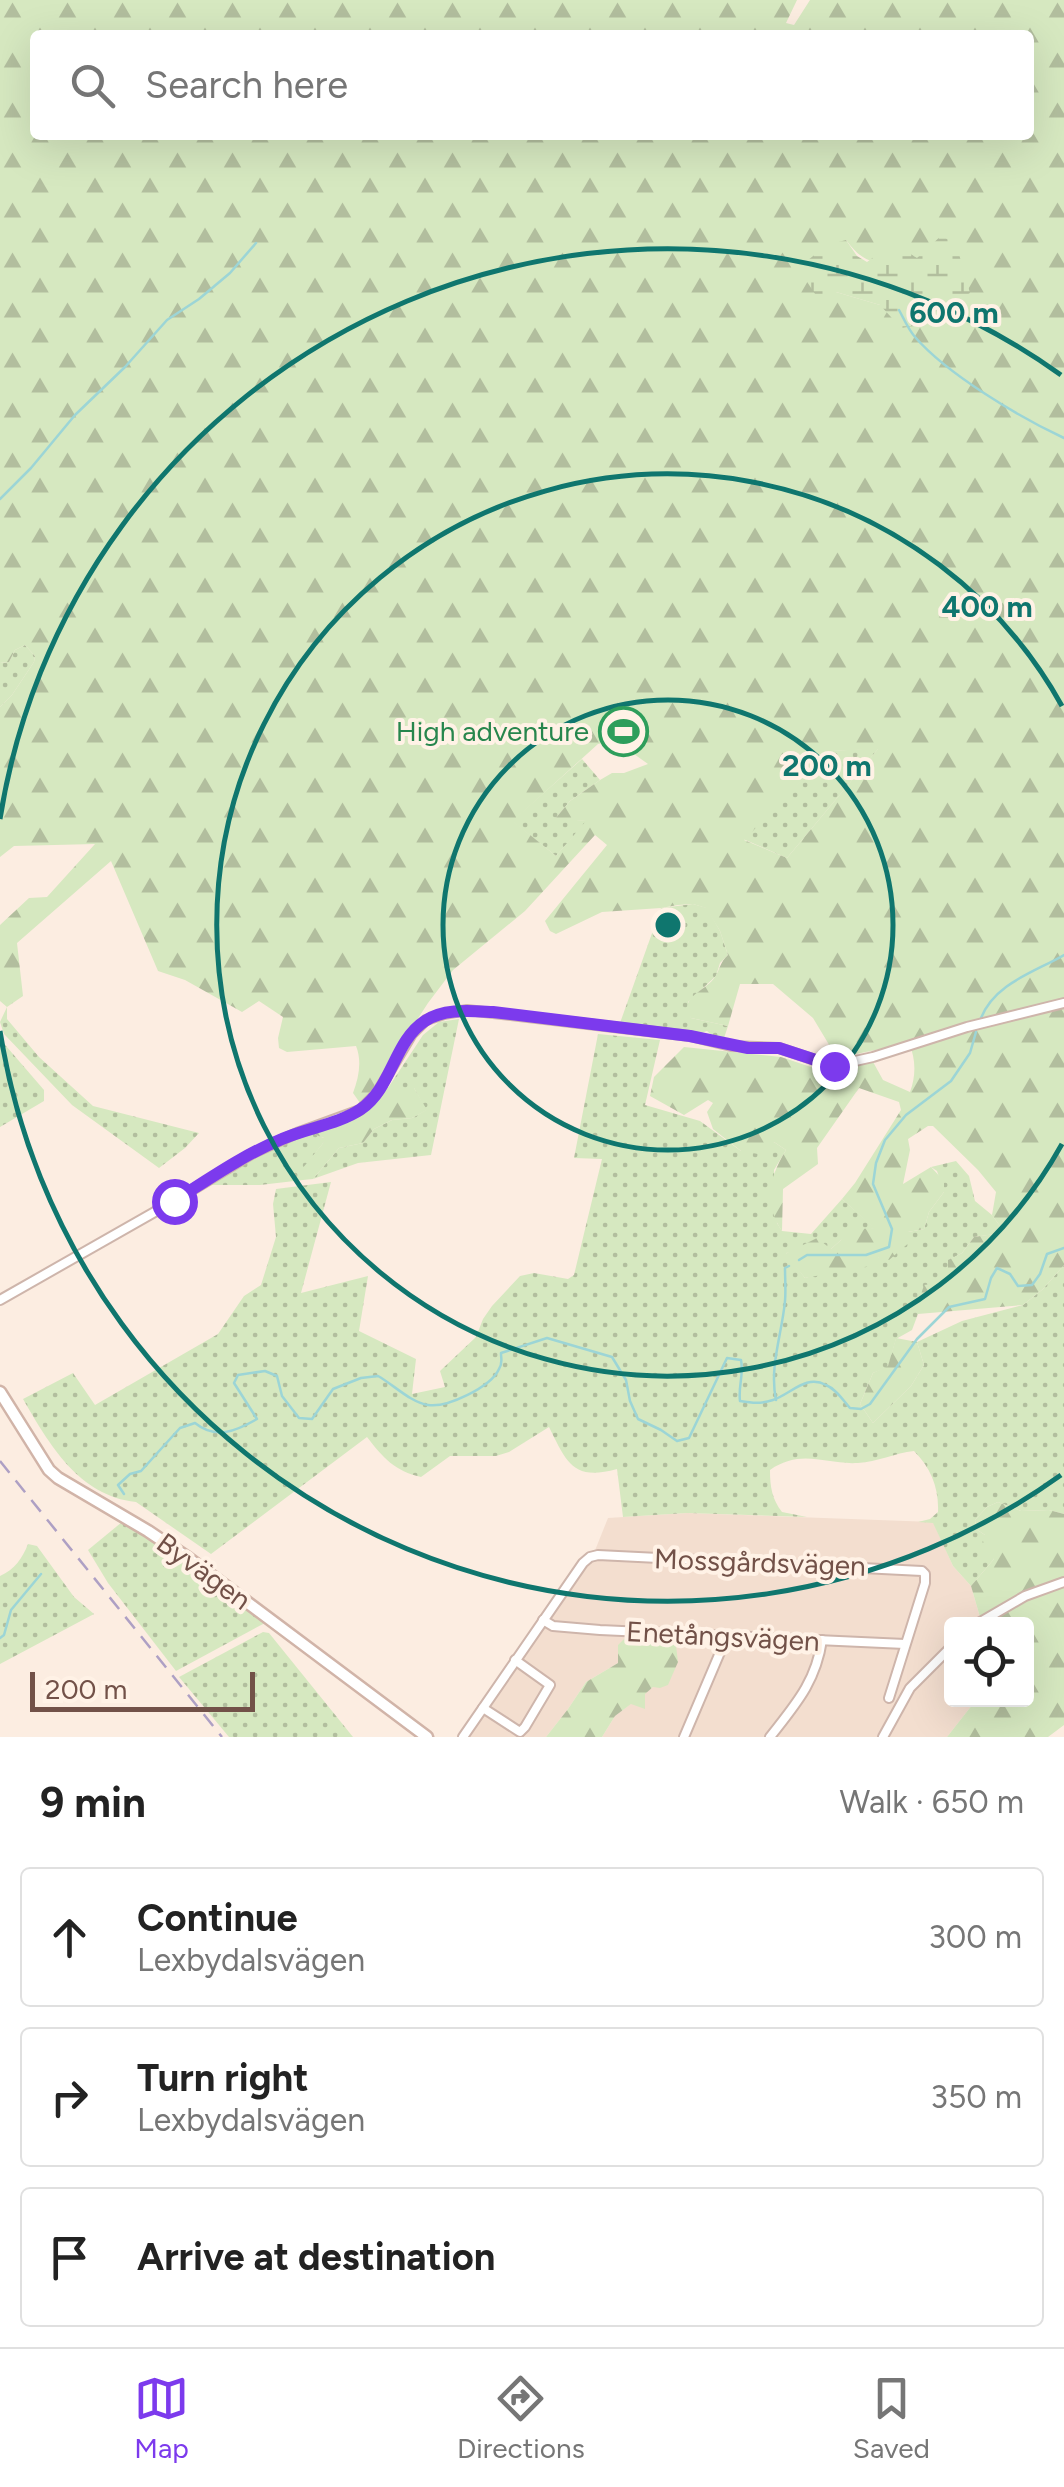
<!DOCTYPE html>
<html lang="en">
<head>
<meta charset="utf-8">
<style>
	:root { --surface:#fff; --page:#f6f6f6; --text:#222; --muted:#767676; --line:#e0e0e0; --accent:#7c3aed }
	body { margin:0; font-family:Figtree,sans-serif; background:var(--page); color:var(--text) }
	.controls { position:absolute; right:30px; bottom:30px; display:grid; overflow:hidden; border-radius:10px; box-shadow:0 10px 40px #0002 }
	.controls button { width:90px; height:90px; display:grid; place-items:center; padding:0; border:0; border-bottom:2px solid var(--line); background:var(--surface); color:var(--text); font:50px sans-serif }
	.scale { position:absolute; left:30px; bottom:25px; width:225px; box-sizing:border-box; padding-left:10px; border:5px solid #725148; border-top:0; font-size:28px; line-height:35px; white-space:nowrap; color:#725148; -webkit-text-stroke:8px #fff2e6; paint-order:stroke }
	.stop { position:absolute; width:30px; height:30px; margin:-22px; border:8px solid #7c3aed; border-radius:50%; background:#fff }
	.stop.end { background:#7c3aed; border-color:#fff; box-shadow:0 2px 10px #0008 }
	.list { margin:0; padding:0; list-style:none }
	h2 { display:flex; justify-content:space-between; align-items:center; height:130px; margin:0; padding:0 40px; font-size:42px }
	h2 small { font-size:32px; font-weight:400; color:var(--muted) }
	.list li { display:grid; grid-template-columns:65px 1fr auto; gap:30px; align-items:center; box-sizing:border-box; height:140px; margin:0 20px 20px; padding:0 20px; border:2px solid var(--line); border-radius:10px }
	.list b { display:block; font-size:38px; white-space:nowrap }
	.list p { margin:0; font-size:32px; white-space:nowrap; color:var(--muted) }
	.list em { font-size:32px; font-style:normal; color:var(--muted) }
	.icon { flex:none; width:55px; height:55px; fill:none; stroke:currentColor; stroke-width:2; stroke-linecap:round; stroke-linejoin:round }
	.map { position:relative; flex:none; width:1064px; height:1737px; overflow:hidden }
	.search { position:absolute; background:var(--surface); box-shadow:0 10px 40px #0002; left:30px; right:30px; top:30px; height:110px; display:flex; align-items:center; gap:25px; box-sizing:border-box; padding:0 35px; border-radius:10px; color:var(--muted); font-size:38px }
	.sheet { height:610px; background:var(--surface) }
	nav { display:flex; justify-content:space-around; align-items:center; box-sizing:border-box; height:140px; border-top:2px solid var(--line); background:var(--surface); font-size:28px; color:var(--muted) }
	nav a { display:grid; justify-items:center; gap:5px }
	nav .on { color:var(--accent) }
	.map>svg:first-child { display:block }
	.residential { fill:#f3decf }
	.grass { fill:url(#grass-dots) }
	.forest { fill:url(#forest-firs); fill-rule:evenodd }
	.wetland { fill:url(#wetland-marsh) }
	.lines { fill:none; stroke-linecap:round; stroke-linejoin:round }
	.stream { stroke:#9cd5d6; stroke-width:2.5 }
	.street-casing { stroke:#ceb5ab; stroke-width:12 }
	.secondary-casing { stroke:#d1b4a8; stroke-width:15 }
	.street { stroke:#fff; stroke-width:8 }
	.secondary { stroke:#fff; stroke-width:10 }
	.rail { stroke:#aea0c4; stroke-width:2.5; stroke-dasharray:15 10; stroke-linecap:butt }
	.route { stroke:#7c3aed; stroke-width:12 }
	.ring { fill:none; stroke:#0f766e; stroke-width:5 }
	.labels { text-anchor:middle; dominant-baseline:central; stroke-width:8; stroke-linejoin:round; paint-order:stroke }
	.leisure-label { font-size:28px; fill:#27864d; stroke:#fff2e6; text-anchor:end }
	.street-label { font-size:28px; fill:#725148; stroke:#fff2e6 }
	.centre { fill:#0f766e; stroke:#fff2e6; stroke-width:5 }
	.ring-label { font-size:30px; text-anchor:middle; font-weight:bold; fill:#0f766e; stroke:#fff2e6; stroke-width:8; stroke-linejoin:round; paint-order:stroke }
</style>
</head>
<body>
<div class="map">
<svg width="1064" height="1737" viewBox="0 0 1064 1737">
	<defs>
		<pattern id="grass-dots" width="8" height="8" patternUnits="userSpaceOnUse" patternTransform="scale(2.5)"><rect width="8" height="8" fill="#d6e8c0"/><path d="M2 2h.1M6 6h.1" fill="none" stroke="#b2be9e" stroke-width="1.8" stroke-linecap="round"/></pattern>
		<pattern id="forest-firs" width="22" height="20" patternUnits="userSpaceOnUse" patternTransform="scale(2.5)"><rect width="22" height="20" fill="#d6e8c0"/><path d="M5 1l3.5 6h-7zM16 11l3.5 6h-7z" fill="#b2be9e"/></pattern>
		<pattern id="wetland-marsh" width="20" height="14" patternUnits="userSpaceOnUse" patternTransform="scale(2.5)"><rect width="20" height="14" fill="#d6e8c0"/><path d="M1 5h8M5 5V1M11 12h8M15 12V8" fill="none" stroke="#b2be9e"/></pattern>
	</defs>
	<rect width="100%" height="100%" fill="#fcede1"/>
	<!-- residential -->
	<polygon class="residential" points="687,1513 933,1522 953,1566 971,1586 982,1624 952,1624 952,1700 976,1700 947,1737 602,1737 615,1716 653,1687 619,1645 618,1663 586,1682 568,1709 546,1737 469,1737 590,1563 608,1518"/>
	<!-- grass -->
	<g class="grass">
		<polygon points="25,645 35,656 34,662 12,695 0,707 0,663 9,662 15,650"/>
		<polygon points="879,748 787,858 743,839 831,751"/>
		<polygon points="582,759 600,780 570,801 556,818 587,821 556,856 512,821"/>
		<polygon points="693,904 707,908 720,931 728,955 720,963 716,976 688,1002 691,1018 728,1026 724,1038 714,1037 707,1031 701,1033 620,1023 661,908"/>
		<polygon points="7,1007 7,1019 39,1057 93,1106 199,1133 185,1148 159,1168 72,1105 4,1034 0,1022"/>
		<polygon points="459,1019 431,1155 358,1163 313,1179 339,1148 363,1143 374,1129 392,1120 412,1118 426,1110 414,1088 388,1088 423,1035 439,1022"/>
		<path d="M 598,1034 L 660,1040 L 645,1105 L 700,1121 L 741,1151 L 774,1142 L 786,1150 L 774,1170 L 777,1223 L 782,1231 L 811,1234 L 842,1199 L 875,1228 L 861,1231 L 841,1240 L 831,1249 L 786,1253 L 805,1278 L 879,1257 L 908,1232 L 924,1229 L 929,1212 L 944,1192 L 937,1171 L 931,1167 L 956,1161 L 969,1176 L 975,1201 L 992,1215 L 1000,1226 L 995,1234 L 974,1237 L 962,1253 L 949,1260 L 949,1282 L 920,1296 L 918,1314 L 912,1330 L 896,1339 L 888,1367 L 873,1373 L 860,1404 L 873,1423 L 911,1386 L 924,1365 L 917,1342 L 962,1321 L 1023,1305 L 1043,1289 L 1064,1265 L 1064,1514 L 1049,1510 L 1021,1511 L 998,1502 L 987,1507 L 975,1520 L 976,1529 L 985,1535 L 994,1559 L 971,1586 L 953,1566 L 933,1523 L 918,1522 L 930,1519 L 938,1512 C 939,1488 931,1468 914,1451 C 895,1453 877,1462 858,1463 C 825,1465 802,1448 770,1470 C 770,1487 772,1499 782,1512 L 807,1517 L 687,1513 L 623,1517 L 617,1469 C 573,1481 567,1463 549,1427 L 509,1452 L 496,1456 L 450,1456 L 421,1477 C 395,1471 383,1458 367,1437 L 211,1554 L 136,1502 C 79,1496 49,1444 23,1399 L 73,1373 L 95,1405 L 218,1334 L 244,1296 L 261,1285 L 276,1237 L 273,1204 L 276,1189 L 331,1182 L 301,1293 L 368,1276 L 359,1331 L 416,1359 L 412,1394 L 445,1387 L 440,1371 L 476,1337 L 483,1319 L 492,1306 L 520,1276 L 534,1273 L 568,1279 L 574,1275 L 602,1159 L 574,1158 Z"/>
		<polygon points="0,1039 44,1090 44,1101 0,1127"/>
		<path d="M 315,1132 L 316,1135 L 324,1138 L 324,1142 L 303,1169 L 303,1180 L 260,1185 L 212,1185 L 213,1182 C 245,1161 278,1144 315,1132 Z"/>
		<polygon points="122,1522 171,1551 265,1621 263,1624 176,1671 108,1583 88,1550"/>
		<path d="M 28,1544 L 37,1546 L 74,1597 L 94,1614 L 0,1664 L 0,1576 C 15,1569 22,1559 28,1544 Z"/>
		<polygon points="263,1632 269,1633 353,1737 229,1737 179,1677"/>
	</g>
	<!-- forest -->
	<g class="forest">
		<path d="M 0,0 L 797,0 L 786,23 L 794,25 L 810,0 L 1064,0 L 1064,1265 L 1043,1289 L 1023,1305 L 918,1314 L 917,1307 L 924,1285 L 948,1282 L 948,1260 L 962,1253 L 974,1237 L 994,1234 L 1000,1226 L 992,1215 L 996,1192 L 978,1170 L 933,1126 L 928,1126 L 908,1139 L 910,1150 L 903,1184 L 931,1167 L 944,1181 L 944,1192 L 929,1212 L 924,1229 L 908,1232 L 911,1241 L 889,1260 L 879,1257 L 870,1266 L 805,1278 L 785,1254 L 817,1238 L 831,1249 L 841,1240 L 846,1230 L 874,1228 L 842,1199 L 855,1183 L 901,1110 L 899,1102 L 859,1088 L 817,1148 L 818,1164 L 783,1189 L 782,1231 C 762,1201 770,1177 786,1150 L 774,1142 L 764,1155 L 741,1151 L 713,1129 L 707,1112 L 713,1103 L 708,1100 L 684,1115 L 650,1096 L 654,1077 L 684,1047 L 781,1057 L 823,1071 L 872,1060 L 883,1080 L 910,1092 C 916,1076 916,1059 909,1043 L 837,1058 L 813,1018 L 773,984 L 740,984 L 728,1026 L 691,1018 C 678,996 704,993 715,977 C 720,969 720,962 728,955 L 720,931 L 706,908 L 693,904 L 678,905 L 661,908 L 602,912 L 556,934 L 550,931 L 545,921 L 607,845 L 595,835 L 525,911 L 453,970 L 428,1003 L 378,1080 L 389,1088 L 414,1088 L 427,1110 L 412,1118 L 392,1120 L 374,1129 L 363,1143 L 339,1148 L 313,1179 L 303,1180 L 302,1169 L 324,1142 L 324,1138 L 316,1135 L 315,1132 L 352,1119 L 365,1110 L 353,1093 C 359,1077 362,1061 356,1046 L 287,1052 L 279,1048 L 278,1038 L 283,1017 L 259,1001 L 242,1012 L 185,980 L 158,971 L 111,861 L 17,943 L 23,996 L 7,1007 L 0,1001 L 0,925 L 29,898 L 47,897 L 95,844 L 14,846 L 0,857 L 0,707 L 12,695 L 34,662 L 35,656 L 25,645 L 15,650 L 9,662 L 0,663 ZM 35,35 L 1029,35 L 1029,135 L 35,135 ZM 846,240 C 869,271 881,261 917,258 L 880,305 L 836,292 ZM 623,739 L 634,754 L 648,764 L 624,773 L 612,773 L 600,780 L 570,801 L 555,819 L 586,821 L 556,856 L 513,821 L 598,744 ZM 878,749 L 787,858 L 744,840 L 831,751 Z"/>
		<polygon points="896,1338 917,1342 924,1365 911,1386 873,1423 860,1404 873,1373 888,1366"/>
		<polygon points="998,1502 1021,1511 1049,1510 1064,1514 1064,1725 1048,1737 947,1737 976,1700 1026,1700 1026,1624 982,1624 971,1586 994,1559 981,1546 985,1535 976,1529 975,1520 987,1507"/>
		<polygon points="627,1636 675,1637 678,1662 668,1685 660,1688 653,1687 645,1694 645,1709 631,1704 615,1716 602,1737 546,1737 568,1709 586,1682 618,1663 618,1645"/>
	</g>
	<!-- wetland -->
	<polygon class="wetland" points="942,235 957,247 970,293 914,326 901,328 880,305 836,292 817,297 798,268 827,245 846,240 857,256 867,262 893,243 917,258"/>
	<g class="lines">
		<!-- stream -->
		<g class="stream">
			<path d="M 899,310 C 904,319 908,329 915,337 C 947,374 1019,417 1064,438"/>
			<polyline points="0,499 31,468 75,415 125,367 167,320 199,299 230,273 256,243"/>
			<path d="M 981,1018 C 995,983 1035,972 1064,955"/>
			<polyline points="799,1260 807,1255 866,1255 889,1247 892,1229 873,1184 876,1163 885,1140 906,1115 951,1081 970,1053 976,1032"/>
			<path d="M 776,1400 C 769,1367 782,1334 785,1301 C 786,1290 785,1279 785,1268 L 789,1266"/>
			<path d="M 124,1494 L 118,1485 L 130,1474 L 141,1471 L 180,1428 L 195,1423 C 216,1440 236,1431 257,1419 L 234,1383 L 238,1375 L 265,1371 L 277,1376 L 282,1396 L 299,1418 L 312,1419 L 333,1389 L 361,1378 L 378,1376 C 394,1385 410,1402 428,1405 C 447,1408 491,1387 499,1369 C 503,1363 501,1360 501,1353 L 547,1338 L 612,1357 L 626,1380 L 630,1401 L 638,1419 L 661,1430 L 677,1441 L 689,1438 L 727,1358 L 741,1360 C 744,1375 738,1386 740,1401 C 752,1403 761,1404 773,1400 C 791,1394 806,1374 826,1385 C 836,1389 843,1400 850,1408 L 861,1409 L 870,1404 L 917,1339 L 949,1307 L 985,1299 L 991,1278 L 997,1268 L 1010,1274 L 1018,1286 L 1032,1285 L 1040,1274 L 1047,1254 L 1064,1248"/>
			<polyline points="0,1638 4,1635 11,1610 41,1574"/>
		</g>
		<defs>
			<g id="street">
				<polyline points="0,1300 174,1201 253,1153 297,1133 360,1110 377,1093 412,1034 426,1020 444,1014 467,1010 493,1013 690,1036 731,1046 779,1048 833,1066 873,1057 967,1027 1064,1003"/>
				<polyline points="543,1620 553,1626 600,1630 905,1644"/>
				<polyline points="977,1624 1025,1596 1064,1582"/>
				<polyline points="483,1708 520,1732 525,1727 550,1685 515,1660"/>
				<polyline points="463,1737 583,1563 590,1557 598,1555 922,1571 925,1574 925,1583 889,1698"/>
				<polyline points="684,1737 727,1636"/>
				<path d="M 770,1737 C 795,1705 816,1682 822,1640"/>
				<polyline points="883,1737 910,1688 952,1646"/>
			</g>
			<polyline id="secondary" points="0,1392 49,1470 58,1478 148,1531 188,1558 427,1737"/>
		</defs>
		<!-- street casing -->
		<use href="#street" class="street-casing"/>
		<!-- secondary casing -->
		<use href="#secondary" class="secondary-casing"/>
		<!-- street -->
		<use href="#street" class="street"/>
		<!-- secondary -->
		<use href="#secondary" class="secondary"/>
		<!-- rail -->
		<polyline class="rail" points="0,1461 222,1737"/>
	</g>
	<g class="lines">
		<!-- route -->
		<path class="route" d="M 174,1201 C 209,1179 243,1155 282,1139 C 307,1128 339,1124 361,1109 C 392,1088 394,1041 425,1021 C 444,1008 471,1011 493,1012 L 690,1036 L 748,1048 L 779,1048 L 834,1066"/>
	</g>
	<!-- distance rings -->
	<g class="ring">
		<circle cx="668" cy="925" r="225"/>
		<path d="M1062 1144A451 451 0 1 1 1062 706"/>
		<path d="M1061 1475A676 676 0 0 1 0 1031M0 819A676 676 0 0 1 1061 375"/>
	</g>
	<!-- icons -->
	<defs>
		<symbol id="stadium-ring" viewBox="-11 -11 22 22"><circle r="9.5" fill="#fff2e6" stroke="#2e9e5b" stroke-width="1.5"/><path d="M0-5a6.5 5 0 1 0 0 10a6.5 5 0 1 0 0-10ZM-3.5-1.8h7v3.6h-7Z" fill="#2e9e5b"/></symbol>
	</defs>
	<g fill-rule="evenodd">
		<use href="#stadium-ring" x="596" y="704" width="55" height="55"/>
	</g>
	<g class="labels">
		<!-- leisure labels -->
		<g class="leisure-label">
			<text x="589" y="731">High adventure</text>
		</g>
		<!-- street labels -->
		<g class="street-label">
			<text transform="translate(760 1562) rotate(2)">Mossgårdsvägen</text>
			<text transform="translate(204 1571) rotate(36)">Byvägen</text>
			<text transform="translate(723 1636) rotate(3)">Enetångsvägen</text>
		</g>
	</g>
	<circle cx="668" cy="925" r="15" class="centre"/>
	<g class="ring-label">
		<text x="954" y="323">600 m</text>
		<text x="987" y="617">400 m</text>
		<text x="827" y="776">200 m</text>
	</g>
</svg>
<div class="controls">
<button><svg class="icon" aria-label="locate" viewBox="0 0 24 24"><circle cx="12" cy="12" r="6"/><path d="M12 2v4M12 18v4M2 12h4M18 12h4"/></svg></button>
</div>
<div class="scale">200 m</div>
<div class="stop" style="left:174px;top:1201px"></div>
<div class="stop end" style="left:834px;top:1066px"></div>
<div class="search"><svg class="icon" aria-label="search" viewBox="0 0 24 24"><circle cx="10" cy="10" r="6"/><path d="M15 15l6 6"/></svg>Search here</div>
</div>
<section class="sheet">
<h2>9 min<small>Walk · 650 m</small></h2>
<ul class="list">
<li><svg class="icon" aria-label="ahead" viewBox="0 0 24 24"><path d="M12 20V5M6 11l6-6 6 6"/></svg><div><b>Continue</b><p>Lexbydalsvägen</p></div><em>300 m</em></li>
<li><svg class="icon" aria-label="right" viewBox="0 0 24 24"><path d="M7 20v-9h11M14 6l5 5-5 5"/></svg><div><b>Turn right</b><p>Lexbydalsvägen</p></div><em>350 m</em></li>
<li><svg class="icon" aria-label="arrive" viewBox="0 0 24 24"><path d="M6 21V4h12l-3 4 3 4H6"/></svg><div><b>Arrive at destination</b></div></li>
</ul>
</section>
<nav>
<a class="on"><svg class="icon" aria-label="map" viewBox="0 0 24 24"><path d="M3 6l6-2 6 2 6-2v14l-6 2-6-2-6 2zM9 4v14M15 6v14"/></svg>Map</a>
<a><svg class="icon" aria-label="directions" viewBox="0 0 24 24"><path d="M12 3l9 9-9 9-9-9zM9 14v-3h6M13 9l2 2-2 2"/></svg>Directions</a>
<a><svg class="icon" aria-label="saved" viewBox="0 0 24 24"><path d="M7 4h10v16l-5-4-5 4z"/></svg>Saved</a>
</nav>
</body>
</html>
